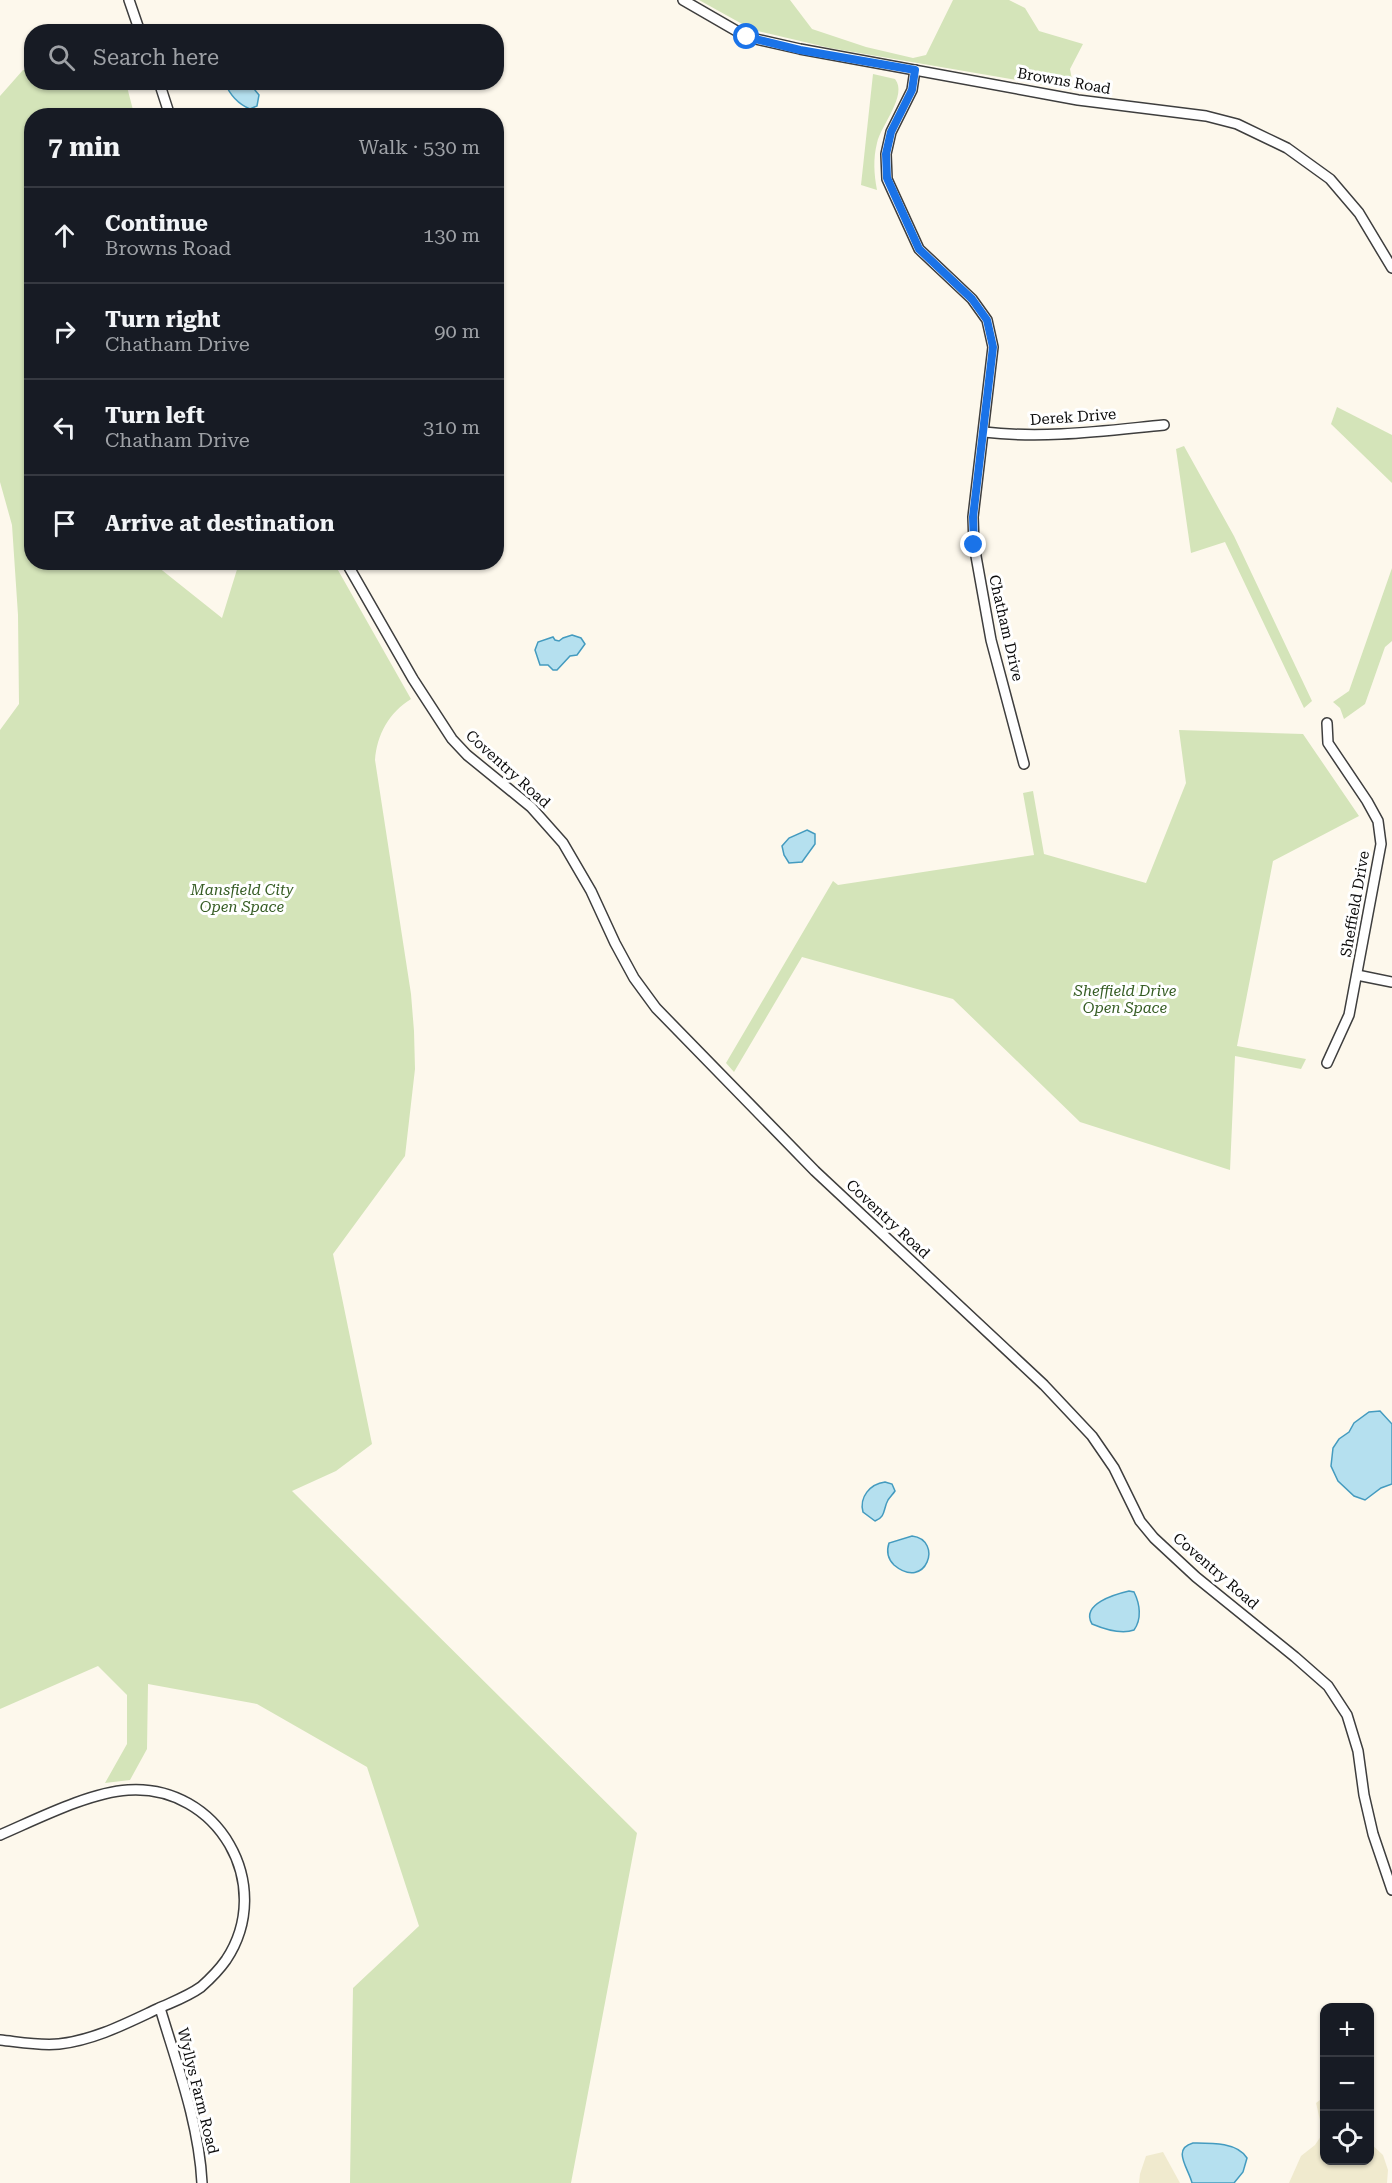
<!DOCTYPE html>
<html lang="en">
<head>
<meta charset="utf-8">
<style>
	:root { --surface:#171b24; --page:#20242c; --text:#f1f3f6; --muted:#9ea1a6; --line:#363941 }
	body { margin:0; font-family:"Roboto Serif",serif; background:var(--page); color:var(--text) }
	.controls { position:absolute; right:18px; bottom:18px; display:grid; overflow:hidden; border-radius:12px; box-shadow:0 2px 4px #0004 }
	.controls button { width:54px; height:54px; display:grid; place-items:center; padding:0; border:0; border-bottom:2px solid var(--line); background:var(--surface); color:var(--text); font:30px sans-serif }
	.stop { position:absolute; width:18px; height:18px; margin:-14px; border:4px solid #1a73e8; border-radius:50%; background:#fff }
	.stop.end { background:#1a73e8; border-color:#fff; box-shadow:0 2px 6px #0008 }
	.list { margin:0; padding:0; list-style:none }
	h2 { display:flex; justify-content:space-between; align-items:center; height:78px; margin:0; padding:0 24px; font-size:26px }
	h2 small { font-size:20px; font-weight:400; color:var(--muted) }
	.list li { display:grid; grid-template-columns:39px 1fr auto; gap:18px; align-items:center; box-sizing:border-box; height:96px; padding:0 24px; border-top:2px solid var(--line) }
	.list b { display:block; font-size:22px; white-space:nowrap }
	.list p { margin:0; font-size:20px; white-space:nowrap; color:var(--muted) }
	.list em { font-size:20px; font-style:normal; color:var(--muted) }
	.icon { flex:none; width:33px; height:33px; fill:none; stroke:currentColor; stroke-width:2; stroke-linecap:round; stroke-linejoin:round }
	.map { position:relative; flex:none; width:1392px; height:2183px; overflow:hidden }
	.search { position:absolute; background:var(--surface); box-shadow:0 2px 4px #0004; left:24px; top:24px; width:480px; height:66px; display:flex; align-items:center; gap:15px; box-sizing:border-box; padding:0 21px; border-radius:24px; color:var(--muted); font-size:22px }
	.panel { position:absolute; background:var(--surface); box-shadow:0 2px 4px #0004; left:24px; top:108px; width:480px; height:462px; border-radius:24px }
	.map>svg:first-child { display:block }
	.farmland { fill:#f0eace }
	.green { fill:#d4e4b9 }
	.water { fill:#b5e0ef; stroke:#449bbf; stroke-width:1.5 }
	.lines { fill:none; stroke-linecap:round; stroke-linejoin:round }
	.street-casing { stroke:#3e3e3e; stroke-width:12 }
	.street { stroke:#fff; stroke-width:9 }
	.route { stroke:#1a73e8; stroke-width:8 }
	.labels { text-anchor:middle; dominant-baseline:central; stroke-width:6; stroke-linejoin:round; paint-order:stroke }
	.street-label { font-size:15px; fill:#0b0b0b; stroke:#fff }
	.park-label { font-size:15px; font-style:italic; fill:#355c23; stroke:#fff }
</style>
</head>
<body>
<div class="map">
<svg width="1392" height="2183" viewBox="0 0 1392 2183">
	<rect width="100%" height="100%" fill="#fdf8ec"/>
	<!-- farmland -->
	<g class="farmland">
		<polygon points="1324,2097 1324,2160 1370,2160 1370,2143 1383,2155 1388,2170 1387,2183 1289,2183 1301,2156 1315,2145 1323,2133 1316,2103"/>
		<polygon points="1163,2152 1180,2183 1139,2183 1140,2174 1146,2156"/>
	</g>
	<!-- green -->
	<g class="green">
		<polygon points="699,0 790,0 812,29 866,47 913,58 926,55 953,0 1009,0 1025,8 1039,31 1083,44 1070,69 1074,90 830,48 753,30"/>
		<path d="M 23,70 L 31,70 L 32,82 L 126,83 L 133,110 L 129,115 L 32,116 L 32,562 L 153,563 L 222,618 L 239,563 L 334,563 L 411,699 C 389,713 377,734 375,760 L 411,994 L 414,1031 L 415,1069 L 405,1156 L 333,1254 L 372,1444 L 336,1471 L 292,1491 L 637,1833 L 571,2183 L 350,2183 L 353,1988 L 419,1926 L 367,1767 L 257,1704 L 148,1684 L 147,1749 L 130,1780 L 105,1783 L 127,1744 L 127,1695 L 98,1666 L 0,1709 L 0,730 L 19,704 L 18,615 L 12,525 L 0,482 L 0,96 Z"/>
		<path d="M 873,74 L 895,79 C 908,95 881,125 877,143 C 873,159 874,174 877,190 L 861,185 Z"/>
		<polygon points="1337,407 1392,435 1392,483 1331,424"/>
		<polygon points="1184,446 1234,536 1312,701 1304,708 1225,542 1191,553 1176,449"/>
		<polygon points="1392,568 1392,641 1385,647 1365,704 1344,719 1340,708 1333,702 1349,691"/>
		<polygon points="1179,730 1303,734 1359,816 1273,861 1237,1046 1306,1059 1301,1069 1235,1056 1230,1170 1080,1122 953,999 802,957 734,1072 726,1063 833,881 838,885 1034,855 1023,793 1033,791 1044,854 1146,883 1186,783"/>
	</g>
	<!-- water -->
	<g class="water">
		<path d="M 225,83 L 249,83 L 259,95 L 257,106 L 250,109 C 238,104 230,95 225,83 Z"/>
		<polygon points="572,635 581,638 585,644 577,655 570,656 557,670 553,670 548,665 540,665 535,650 538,642 553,637 555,640 559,641 563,638"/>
		<polygon points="807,830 815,834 815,844 802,862 789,863 784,855 782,846 789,838"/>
		<polygon points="1380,1411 1392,1424 1392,1484 1381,1488 1365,1500 1354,1496 1338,1481 1331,1466 1333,1448 1339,1439 1349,1432 1354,1423 1369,1412"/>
		<path d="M 885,1482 L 892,1484 L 895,1491 C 893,1494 890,1497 888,1500 C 883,1509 886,1517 875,1521 L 863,1512 C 859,1497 870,1484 885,1482 Z"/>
		<path d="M 912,1536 C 944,1540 926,1592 894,1565 C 888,1559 886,1552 889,1543 Z"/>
		<path d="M 1129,1591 L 1134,1592 C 1140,1604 1142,1619 1134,1630 C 1121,1635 1104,1629 1092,1624 C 1080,1604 1116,1594 1129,1591 Z"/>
		<path d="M 1193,2143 C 1210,2143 1237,2142 1247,2158 L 1243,2172 L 1234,2183 L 1192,2183 C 1189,2169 1171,2149 1193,2143 Z"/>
	</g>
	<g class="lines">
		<defs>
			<g id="street">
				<polyline points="129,0 140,32"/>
				<polyline points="683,0 747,37 800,49 1078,100 1206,116 1237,124 1287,148 1330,179 1359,213 1392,268"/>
				<polyline points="915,70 912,90 891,132 886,154 887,179 919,249 972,299 987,320 993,347 973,517 974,545 991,640 1024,764"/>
				<polyline points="159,82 170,116"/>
				<path d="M 984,432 C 1045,439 1102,431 1164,425"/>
				<polyline points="346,562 413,679 452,739 467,755 531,807 563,843 591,891 615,943 634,978 656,1008 815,1171 1044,1385 1092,1436 1114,1468 1140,1521 1154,1538 1196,1577 1295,1657 1328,1686 1347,1715 1358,1751 1364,1795 1373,1834 1392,1890"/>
				<polyline points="1327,723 1328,743 1367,801 1378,821 1381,844 1349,1015 1327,1063"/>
				<polyline points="1357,975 1392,982"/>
				<path d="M 0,1835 C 35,1820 90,1792 128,1790 C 218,1784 276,1885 226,1960 C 219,1970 210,1979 201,1987 C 187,1997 172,2002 157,2009 C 125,2024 94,2040 59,2044 C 39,2046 19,2042 0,2040"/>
				<path d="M 160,2008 C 177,2065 199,2123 202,2183"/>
			</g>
		</defs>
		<!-- street casing -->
		<use href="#street" class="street-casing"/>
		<!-- street -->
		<use href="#street" class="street"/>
	</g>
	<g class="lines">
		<!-- route -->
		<polyline class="route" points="747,37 800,50 915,70 912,90 891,132 886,154 887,178 919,249 972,299 987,320 993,347 973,517 974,545"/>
	</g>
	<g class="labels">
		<!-- street labels -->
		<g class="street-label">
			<text transform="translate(1064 81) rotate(10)">Browns Road</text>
			<text transform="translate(1073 417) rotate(-4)">Derek Drive</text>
			<text transform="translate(1006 628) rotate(77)">Chatham Drive</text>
			<text transform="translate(508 769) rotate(42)">Coventry Road</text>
			<text transform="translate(1355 904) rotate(-80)">Sheffield Drive</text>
			<text transform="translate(888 1219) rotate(43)">Coventry Road</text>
			<text transform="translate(1216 1571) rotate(41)">Coventry Road</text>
			<text transform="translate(198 2091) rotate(76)">Wyllys Farm Road</text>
		</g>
		<!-- park labels -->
		<g class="park-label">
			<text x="242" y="890">Mansfield City<tspan x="242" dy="17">Open Space</tspan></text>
			<text x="1125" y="991">Sheffield Drive<tspan x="1125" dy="17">Open Space</tspan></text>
		</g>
	</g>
</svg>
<div class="controls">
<button>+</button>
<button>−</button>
<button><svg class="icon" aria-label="locate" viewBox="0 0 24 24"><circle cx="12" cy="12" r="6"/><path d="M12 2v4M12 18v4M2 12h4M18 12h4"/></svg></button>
</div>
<div class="stop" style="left:747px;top:37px"></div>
<div class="stop end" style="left:974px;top:545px"></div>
<div class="search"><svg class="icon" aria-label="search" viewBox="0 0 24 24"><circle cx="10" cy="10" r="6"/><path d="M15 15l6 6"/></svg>Search here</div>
<section class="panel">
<h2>7 min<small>Walk · 530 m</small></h2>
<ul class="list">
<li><svg class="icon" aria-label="ahead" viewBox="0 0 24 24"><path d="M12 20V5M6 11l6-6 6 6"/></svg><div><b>Continue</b><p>Browns Road</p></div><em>130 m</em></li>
<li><svg class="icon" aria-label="right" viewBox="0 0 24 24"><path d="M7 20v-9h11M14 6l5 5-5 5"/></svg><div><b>Turn right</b><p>Chatham Drive</p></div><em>90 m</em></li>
<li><svg class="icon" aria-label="left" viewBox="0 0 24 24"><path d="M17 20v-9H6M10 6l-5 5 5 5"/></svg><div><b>Turn left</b><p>Chatham Drive</p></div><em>310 m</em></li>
<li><svg class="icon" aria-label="arrive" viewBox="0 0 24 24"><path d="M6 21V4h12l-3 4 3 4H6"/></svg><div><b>Arrive at destination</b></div></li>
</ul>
</section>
</div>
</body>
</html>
